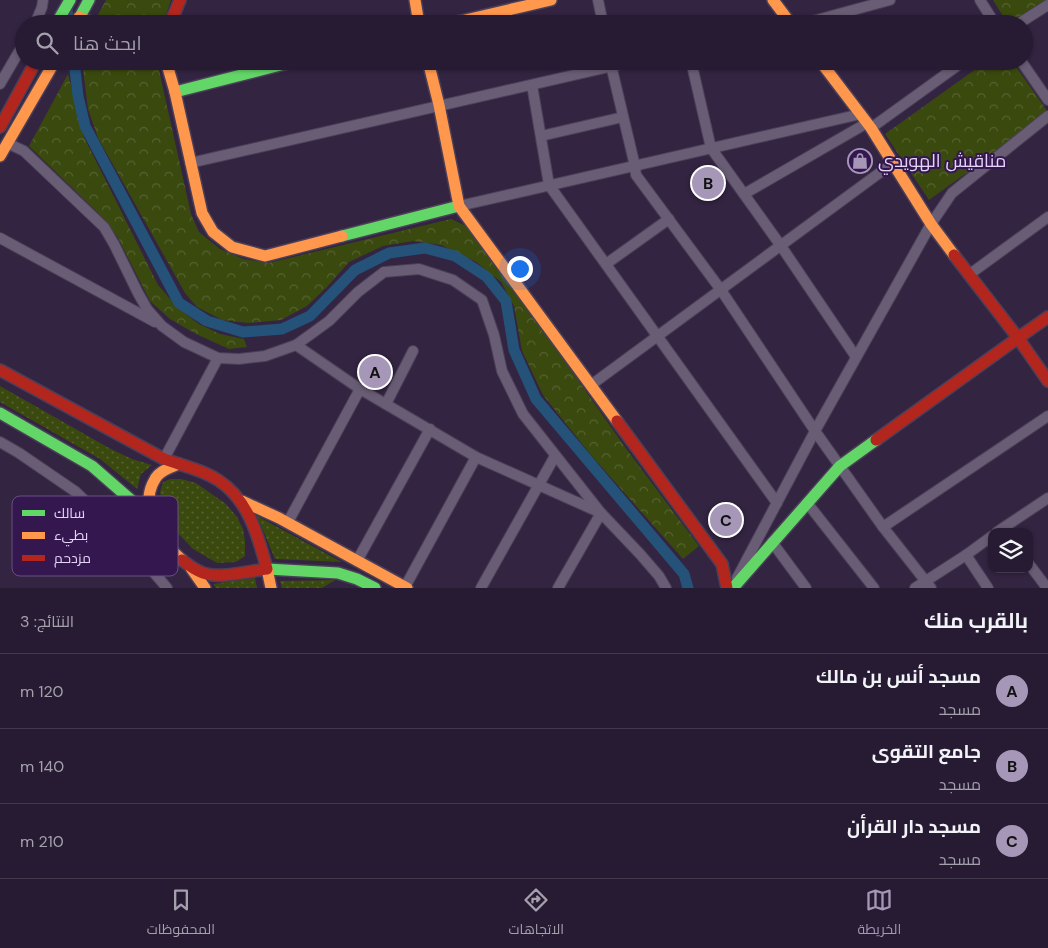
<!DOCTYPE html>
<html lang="ar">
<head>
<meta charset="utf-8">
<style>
	:root { --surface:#261b32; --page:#2e243a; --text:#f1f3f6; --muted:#a4a1ac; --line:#42394d; --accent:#a697b8 }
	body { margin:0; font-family:"DM Sans",Cairo,sans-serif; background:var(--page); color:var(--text); direction:rtl }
	.controls { position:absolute; right:15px; bottom:15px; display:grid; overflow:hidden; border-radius:10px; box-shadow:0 1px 4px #0004 }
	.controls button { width:45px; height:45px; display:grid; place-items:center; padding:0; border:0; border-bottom:1px solid var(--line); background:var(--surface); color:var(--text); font:25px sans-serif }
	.you { position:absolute; left:519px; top:268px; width:18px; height:18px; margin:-12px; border:4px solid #fff; border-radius:50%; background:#1a73e8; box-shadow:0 0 0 8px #1a73e833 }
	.badge { display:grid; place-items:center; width:32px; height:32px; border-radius:50%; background:var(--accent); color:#111; font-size:16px; font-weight:700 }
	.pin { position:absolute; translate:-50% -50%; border:2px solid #fff; box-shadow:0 1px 5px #0006 }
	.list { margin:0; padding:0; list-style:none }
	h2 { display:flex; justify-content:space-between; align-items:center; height:65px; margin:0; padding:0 20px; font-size:21px }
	h2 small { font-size:16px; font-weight:400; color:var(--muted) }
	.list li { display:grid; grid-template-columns:32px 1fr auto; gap:15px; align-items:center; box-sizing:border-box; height:75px; padding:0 20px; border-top:1px solid var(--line) }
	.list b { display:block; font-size:19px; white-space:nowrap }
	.list p { margin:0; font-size:16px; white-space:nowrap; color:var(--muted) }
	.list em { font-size:16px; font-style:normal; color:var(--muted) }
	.icon { flex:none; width:28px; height:28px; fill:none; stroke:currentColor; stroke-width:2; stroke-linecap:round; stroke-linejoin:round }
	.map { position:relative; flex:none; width:1048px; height:588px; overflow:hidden; direction:ltr }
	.search { position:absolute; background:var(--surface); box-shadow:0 1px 4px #0004; left:15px; right:15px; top:15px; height:55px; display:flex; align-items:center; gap:12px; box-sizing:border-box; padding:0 18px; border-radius:28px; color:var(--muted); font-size:19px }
	.sheet { height:290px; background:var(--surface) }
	nav { display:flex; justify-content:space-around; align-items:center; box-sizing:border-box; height:70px; border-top:1px solid var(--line); background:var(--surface); font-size:14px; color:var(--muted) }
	nav a { display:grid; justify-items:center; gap:2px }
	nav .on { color:var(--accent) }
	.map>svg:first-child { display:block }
	.grass { fill:url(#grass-dots) }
	.forest { fill:url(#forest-crowns) }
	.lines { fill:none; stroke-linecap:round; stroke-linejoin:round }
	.canal { stroke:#255279; stroke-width:11 }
	.street-casing { stroke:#4b3f58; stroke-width:12 }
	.fast-casing { stroke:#4b3f58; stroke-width:14 }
	.slow-casing { stroke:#4b3f58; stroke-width:14 }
	.jam-casing { stroke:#4b3f58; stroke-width:14 }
	.street { stroke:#695d75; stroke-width:10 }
	.fast { stroke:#63d668; stroke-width:11 }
	.slow { stroke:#ff974d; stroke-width:11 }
	.jam { stroke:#b3261e; stroke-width:11 }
	.labels { text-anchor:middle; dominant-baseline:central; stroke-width:4; stroke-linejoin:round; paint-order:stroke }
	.poi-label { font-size:18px; fill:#e4d5f8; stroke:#34174f; text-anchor:start }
	.key { fill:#34174f; stroke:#695082; stroke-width:1 }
	.key-label { font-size:14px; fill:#e4d5f8 }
</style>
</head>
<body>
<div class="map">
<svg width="1048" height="588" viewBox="0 0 1048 588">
	<defs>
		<pattern id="grass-dots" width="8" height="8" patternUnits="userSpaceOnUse" patternTransform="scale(1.25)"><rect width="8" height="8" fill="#3a490e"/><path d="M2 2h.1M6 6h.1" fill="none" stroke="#566232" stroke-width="1.8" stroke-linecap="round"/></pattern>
		<pattern id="forest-crowns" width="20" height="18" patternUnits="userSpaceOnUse" patternTransform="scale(1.25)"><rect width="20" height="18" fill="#3a490e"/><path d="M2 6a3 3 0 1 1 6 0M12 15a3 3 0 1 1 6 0" fill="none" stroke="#566232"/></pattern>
	</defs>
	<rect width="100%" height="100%" fill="#332442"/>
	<!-- grass -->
	<g class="grass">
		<polygon points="0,386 109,448 132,459 152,465 141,474 137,489 100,459 0,402"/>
		<polygon points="170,479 181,479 196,483 226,504 237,517 243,529 245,541 245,556 236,562 217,563 193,549 169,524 162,504 160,492 163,482"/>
		<polygon points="257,516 342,562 275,559"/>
		<polygon points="255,578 257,588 216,588 213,584"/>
		<polygon points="335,580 322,588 282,588 280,581"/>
	</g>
	<!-- forest -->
	<g class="forest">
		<polygon points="106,0 171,0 163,24 93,24"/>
		<polygon points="993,0 1048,0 1048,2 1017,24 1008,24"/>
		<polygon points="82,61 157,61 191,214 199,232 220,249 244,259 268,263 451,219 468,227 519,296 625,447 699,546 683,559 590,454 543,395 522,351 514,306 501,282 476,262 441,245 413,241 383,246 349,262 327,287 307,306 281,320 248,323 222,320 197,307 185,293 98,138 88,109"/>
		<polygon points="987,61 1012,61 1048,112 1048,114 929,200 885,134"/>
		<polygon points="68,74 84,137 158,285 179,309 199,324 220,334 244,339 247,347 229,349 196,334 170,319 150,301 117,236 97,212 29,146"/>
	</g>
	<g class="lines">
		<!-- canal -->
		<g class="canal">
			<polyline points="66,3 69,24"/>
			<polyline points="74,61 78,96 85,126 179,303 207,321 243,332 282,329 310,316 355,270 389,253 425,248 455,256 487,277 506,301 514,350 536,399 684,574 688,588"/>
		</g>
		<defs>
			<g id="street">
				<polyline points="598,0 603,24"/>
				<polyline points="980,0 995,24"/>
				<polyline points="35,24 42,7 43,0"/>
				<polyline points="802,24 890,0"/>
				<polyline points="1018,24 1048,5"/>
				<polyline points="610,61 635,166 636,175 721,290 815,431 883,527 931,588"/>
				<polyline points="691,61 711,148 781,246 856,357"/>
				<polyline points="1021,61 1048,100"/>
				<polyline points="0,84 24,43"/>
				<polyline points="532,85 549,185 777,503"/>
				<polyline points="871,128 964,61"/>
				<polyline points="541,136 623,117"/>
				<polyline points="7,143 24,151 104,227 114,244 138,293 147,309 162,326 184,342 218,358 239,359 265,356 296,345 329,321 358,292 384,272 419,269 453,280 482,300 494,335 502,371 523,414 601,513 640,554 659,576 666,588"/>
				<polyline points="190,163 635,61"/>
				<polyline points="744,194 867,123"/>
				<polyline points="459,206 861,114"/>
				<polyline points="0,238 155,322"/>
				<polyline points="606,264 669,219"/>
				<polyline points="970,274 1048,217"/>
				<polyline points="296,345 360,389 476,457 601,513 558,588"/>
				<polyline points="591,385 893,163"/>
				<polyline points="386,404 413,351"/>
				<polyline points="0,442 19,453 76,492 128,542 167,588"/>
				<polyline points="164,459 218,358"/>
				<polyline points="808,504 874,588"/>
				<polyline points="288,522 360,389"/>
				<polyline points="883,527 1048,416"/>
				<polyline points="997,532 1048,498"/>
				<polyline points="772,542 806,588"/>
				<polyline points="966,555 988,588"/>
				<polyline points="357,561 430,429"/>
				<polyline points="1029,564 1047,588"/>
				<polyline points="737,578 815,431 931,224 952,193 1048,116"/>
				<polyline points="405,587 476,457"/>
				<polyline points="481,588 555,456"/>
				<polyline points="915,588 966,555 992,536"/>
			</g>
			<g id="fast">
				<polyline points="56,24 70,0"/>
				<polyline points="76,24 89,0"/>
				<polyline points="175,92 296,61"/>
				<polyline points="342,236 459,206"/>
				<polyline points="0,413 92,466 131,500 153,525"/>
				<polyline points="267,569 338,573 357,579 375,588"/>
				<polyline points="733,588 840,466 876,440"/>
			</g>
			<g id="slow">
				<polyline points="415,0 419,24"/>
				<polyline points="773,0 791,24"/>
				<polyline points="79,17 95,24"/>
				<polyline points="448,24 551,0"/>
				<polyline points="166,61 175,92 202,213 213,232 232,247 265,256 342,236"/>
				<polyline points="428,61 439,105 459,206 617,421"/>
				<polyline points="820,61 871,128 931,224 954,255"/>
				<polyline points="0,156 55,61"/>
				<path d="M 179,464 C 172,467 164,469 158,475 C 155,478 154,481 152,485 C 141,510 163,544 182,560"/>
				<polyline points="242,501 279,518 407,588"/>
				<polyline points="191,568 205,588"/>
				<polyline points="267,569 271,588"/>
			</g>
			<g id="jam">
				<polyline points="170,24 180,0"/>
				<polyline points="0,127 36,61"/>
				<polyline points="954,255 1018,338 1048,317"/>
				<polyline points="0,370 164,459 179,464"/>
				<polyline points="617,421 722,564 727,588"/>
				<polyline points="876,440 1018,338 1048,381"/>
				<path d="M 179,464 C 192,468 206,472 218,480 C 249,500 258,536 267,569 C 248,571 220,579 203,573 C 195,570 188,565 182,560"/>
			</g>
		</defs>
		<!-- street casing -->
		<use href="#street" class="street-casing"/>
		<!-- fast casing -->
		<use href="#fast" class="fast-casing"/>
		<!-- slow casing -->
		<use href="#slow" class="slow-casing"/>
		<!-- jam casing -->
		<use href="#jam" class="jam-casing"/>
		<!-- street -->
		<use href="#street" class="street"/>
		<!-- fast -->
		<use href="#fast" class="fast"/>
		<!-- slow -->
		<use href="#slow" class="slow"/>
		<!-- jam -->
		<use href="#jam" class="jam"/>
	</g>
	<!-- icons -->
	<defs>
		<symbol id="shop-ring" viewBox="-11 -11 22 22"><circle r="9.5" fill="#34174f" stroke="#a697b8" stroke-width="1.5"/><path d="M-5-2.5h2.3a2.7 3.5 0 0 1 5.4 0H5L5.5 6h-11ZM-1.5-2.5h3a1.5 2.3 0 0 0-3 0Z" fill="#a697b8"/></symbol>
	</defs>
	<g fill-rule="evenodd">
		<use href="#shop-ring" x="846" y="147" width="28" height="28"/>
	</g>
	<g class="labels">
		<!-- poi labels -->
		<g class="poi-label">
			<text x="878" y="161">مناقيش الهويدي</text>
		</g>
	</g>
	<!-- legend -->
	<rect x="12" y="496" width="166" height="80" rx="8" class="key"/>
	<rect x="22" y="510" width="23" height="6" fill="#63d668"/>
	<rect x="22" y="532" width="23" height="7" fill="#ff974d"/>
	<rect x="22" y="555" width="23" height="6" fill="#b3261e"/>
	<g class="key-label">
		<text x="54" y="518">سالك</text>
		<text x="54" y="540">بطيء</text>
		<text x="54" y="563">مزدحم</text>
	</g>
</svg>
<div class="controls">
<button><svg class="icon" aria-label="layers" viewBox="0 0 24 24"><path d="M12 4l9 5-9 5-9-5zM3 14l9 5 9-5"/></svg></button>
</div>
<div class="you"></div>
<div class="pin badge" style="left:375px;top:372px">A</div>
<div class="pin badge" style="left:708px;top:183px">B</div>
<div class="pin badge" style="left:726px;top:520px">C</div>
<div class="search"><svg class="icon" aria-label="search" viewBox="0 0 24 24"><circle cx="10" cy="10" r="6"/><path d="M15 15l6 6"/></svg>ابحث هنا</div>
</div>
<section class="sheet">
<h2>بالقرب منك<small>النتائج: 3</small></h2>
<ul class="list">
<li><span class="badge">A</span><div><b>مسجد أنس بن مالك</b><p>مسجد</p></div><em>120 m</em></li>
<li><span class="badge">B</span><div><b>جامع التقوى</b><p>مسجد</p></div><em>140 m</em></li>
<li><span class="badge">C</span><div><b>مسجد دار القرأن</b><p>مسجد</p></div><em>210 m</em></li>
</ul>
</section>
<nav>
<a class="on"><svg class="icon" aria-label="map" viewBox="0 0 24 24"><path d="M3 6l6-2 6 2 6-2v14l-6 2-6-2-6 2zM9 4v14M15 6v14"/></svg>الخريطة</a>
<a><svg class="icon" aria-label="directions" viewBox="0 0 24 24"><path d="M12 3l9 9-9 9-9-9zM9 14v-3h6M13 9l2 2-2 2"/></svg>الاتجاهات</a>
<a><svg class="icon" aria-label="saved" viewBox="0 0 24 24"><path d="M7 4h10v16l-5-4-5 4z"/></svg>المحفوظات</a>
</nav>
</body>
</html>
